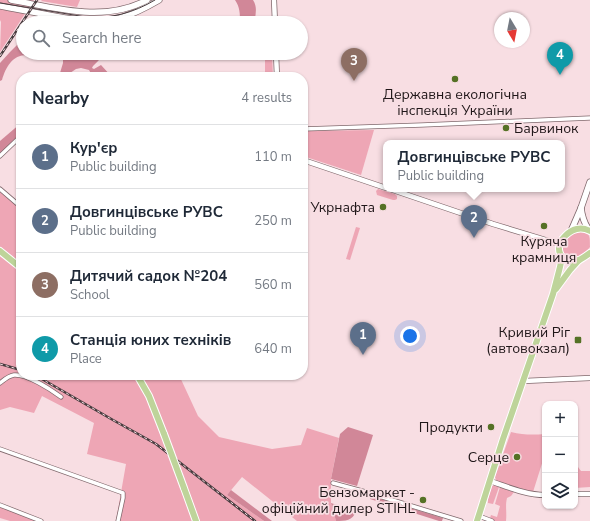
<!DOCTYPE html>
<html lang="en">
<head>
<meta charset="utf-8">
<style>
	:root { --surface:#fff; --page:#f6f6f7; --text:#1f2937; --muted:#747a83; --line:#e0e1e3; --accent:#1a73e8 }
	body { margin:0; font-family:"Nunito Sans",sans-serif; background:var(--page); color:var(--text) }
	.controls { position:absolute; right:12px; bottom:12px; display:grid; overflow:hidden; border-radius:8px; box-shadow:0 1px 3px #0004 }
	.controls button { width:36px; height:36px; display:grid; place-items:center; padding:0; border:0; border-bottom:1px solid var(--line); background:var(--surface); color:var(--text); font:20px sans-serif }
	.compass { position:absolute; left:494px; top:12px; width:36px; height:36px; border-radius:50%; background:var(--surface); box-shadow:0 1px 3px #0004; rotate:170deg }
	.you { position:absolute; left:410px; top:336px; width:14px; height:14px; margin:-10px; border:3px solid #fff; border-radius:50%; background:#1a73e8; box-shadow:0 0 0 6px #1a73e833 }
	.badge { display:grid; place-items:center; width:26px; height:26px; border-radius:50%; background:var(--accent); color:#fff; font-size:13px; font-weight:700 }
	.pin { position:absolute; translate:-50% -33px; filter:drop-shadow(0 1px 2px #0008) }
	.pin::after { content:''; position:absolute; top:21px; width:14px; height:12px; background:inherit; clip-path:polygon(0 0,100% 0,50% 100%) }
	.popup { position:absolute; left:383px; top:140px; width:182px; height:52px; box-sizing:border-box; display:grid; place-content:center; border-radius:8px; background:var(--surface); filter:drop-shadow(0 1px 3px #0005); font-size:13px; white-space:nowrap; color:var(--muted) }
	.popup b { font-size:15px; color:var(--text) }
	.popup::after { content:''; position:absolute; left:50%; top:100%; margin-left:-8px; border:8px solid transparent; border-top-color:var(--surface) }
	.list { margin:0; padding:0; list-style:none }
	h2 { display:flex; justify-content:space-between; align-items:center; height:52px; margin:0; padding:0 16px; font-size:17px }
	h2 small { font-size:13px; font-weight:400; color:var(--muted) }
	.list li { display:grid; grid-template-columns:26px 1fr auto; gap:12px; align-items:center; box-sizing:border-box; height:64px; padding:0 16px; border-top:1px solid var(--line) }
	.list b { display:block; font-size:15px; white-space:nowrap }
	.list p { margin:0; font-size:13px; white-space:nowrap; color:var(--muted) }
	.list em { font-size:13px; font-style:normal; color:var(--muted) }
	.icon { flex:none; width:22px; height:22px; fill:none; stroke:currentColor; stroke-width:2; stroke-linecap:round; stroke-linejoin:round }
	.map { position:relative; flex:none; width:590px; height:521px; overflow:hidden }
	.search { position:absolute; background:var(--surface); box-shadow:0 1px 3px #0004; left:16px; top:16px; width:292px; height:44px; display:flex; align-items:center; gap:10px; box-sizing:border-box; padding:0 14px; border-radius:22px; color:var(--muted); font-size:15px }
	.panel { position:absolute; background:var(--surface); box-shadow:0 1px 3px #0004; left:16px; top:72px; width:292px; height:308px; border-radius:16px }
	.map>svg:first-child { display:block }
	.green { fill:#eea6b5 }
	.forest { fill:#d18798 }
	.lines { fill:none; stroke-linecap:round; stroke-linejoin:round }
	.minor-casing { stroke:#80696d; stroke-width:5 }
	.tertiary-casing { stroke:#80696d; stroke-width:6 }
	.secondary-casing { stroke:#80696d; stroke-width:7 }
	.primary-casing { stroke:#fff; stroke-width:8 }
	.minor { stroke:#fff; stroke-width:3.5 }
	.tertiary { stroke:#fff; stroke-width:4.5 }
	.secondary { stroke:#fff; stroke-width:5.5 }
	.primary { stroke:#bed49a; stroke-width:6 }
	.tram { stroke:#483c3f; stroke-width:1 }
	.rail-casing { stroke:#483c3f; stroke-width:2.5 }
	.rail { stroke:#f8dee3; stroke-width:1; stroke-dasharray:3; stroke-linecap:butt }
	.primary-bridge-casing { stroke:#fff; stroke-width:8; stroke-linecap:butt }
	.primary-bridge { stroke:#bed49a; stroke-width:6 }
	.poi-dot { fill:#557125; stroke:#f8dee3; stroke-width:1.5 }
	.labels { text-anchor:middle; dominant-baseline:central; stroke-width:3.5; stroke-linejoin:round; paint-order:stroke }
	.poi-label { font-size:14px; fill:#201719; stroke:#f8dee3; text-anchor:end }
</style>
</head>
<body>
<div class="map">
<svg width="590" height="521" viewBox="0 0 590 521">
	<rect width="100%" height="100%" fill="#f8dee3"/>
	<!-- green -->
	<g class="green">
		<polygon points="0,0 34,0 0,52 1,22 0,20"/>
		<polygon points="42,0 80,0 77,7 41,1"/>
		<polygon points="265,53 272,53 273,77 265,77"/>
		<polygon points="374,130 361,175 303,156 303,131"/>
		<polygon points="0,189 21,207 21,375 179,375 198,416 219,437 272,449 301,445 307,428 339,438 331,479 331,503 336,521 297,521 242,477 227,495 264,521 116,521 126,464 87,454 94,423 42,396 34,413 10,407 0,410"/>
		<polygon points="378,189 395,194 397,196 397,199 395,200 393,200 377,195 376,191"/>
		<polygon points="356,227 360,228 350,260 346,259"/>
		<path d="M 578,230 C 590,233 590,234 590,247 C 586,252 581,258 575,259 C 561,260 558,244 567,236 C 570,234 575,232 578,230 Z"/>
		<path d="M 511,432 C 523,435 533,435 545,434 L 545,454 L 533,492 L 523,490 L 498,482 L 496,480 L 495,477 Z"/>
		<polygon points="575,463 581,471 590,471 590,487 575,488"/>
		<polygon points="495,485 499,487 493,504 488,503 488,499 492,486"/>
		<path d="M 500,487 L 514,492 L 511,496 L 507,498 C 505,506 507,512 506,521 L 494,521 L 490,518 L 491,515 L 497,517 L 500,506 L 495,504 Z"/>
		<polygon points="0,507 35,520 35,521 10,521 0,518"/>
	</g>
	<!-- forest -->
	<g class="forest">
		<path d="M 235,0 L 253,0 C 257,6 256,12 255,19 L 251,20 L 247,23 L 240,23 C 240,14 240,7 235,0 Z"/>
		<path d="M 23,39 L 23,53 L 48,53 C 40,58 36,56 27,55 C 12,55 6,67 2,80 L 0,81 L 0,63 L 10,52 Z"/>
		<polygon points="54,53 96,53 99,60 93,66 92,68 94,69 101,65 112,77 93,77 89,70 81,68 76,69 70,73 60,73 63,63 63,56"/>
		<polygon points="21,123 21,136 0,156 0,141"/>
		<polygon points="348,427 373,435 357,486 331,479 340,434"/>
		<polygon points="231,490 272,521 264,521 227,495"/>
		<polygon points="371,496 443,518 442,521 439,521 370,499"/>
		<path d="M 331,503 L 343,507 L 343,510 L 349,512 L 350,510 L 356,511 C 353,521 345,521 336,521 Z"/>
	</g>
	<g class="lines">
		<defs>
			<g id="minor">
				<polyline points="303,129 422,125 590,118"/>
				<polyline points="0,156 21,136"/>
				<polyline points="0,189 21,207"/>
				<path d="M 0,383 C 4,380 8,376 14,375 C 27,374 50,389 61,397"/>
				<polyline points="0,449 123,493 123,498 118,521"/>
				<polyline points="333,483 366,492 461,521"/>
				<polyline points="0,505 41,521"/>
				<polyline points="479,516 492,521"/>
			</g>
			<g id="tertiary">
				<polyline points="274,0 275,23"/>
				<polyline points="276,53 277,77"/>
				<polyline points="303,160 386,188"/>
				<polyline points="390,189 493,224 559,244"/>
				<polyline points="524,381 590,378"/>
				<path d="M 490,481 C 508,487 526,495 545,495"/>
				<polyline points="575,494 590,494"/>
			</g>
			<g id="secondary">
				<path d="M 11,0 C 56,8 104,23 147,0"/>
				<path d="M 0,6 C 14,9 29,11 43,14 C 68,19 94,24 120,18 C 134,14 147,7 159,0"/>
				<path d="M 581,208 C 582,216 584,223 589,230"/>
				<polyline points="571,231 581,208 590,182"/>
			</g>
			<g id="primary">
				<path d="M 590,231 C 581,226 572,229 565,236 C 562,239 559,242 559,246 C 558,257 567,264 577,261 C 582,259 586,256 590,253"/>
				<polyline points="0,251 21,268"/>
				<polyline points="556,289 570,270 579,260"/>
				<polyline points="137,375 149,396 164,434"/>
				<polyline points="184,488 196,521"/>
				<polyline points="477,521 503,439 553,294 560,267 562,257"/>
			</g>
		</defs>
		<!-- minor casing -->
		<use href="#minor" class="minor-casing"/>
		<!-- tertiary casing -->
		<use href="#tertiary" class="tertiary-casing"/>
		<!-- secondary casing -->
		<use href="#secondary" class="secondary-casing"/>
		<!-- primary casing -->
		<use href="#primary" class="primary-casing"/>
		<!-- minor -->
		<use href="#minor" class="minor"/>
		<!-- tertiary -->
		<use href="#tertiary" class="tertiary"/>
		<!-- secondary -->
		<use href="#secondary" class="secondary"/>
		<!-- primary -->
		<use href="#primary" class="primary"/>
		<!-- tram -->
		<path class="tram" d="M 0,3 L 86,17 C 111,19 133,13 155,0"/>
		<defs>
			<g id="rail">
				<polyline points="0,56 37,0"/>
				<polyline points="0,364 21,370"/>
				<polyline points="35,375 113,420 156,444 255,521"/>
			</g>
		</defs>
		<!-- rail casing -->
		<use href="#rail" class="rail-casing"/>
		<!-- rail -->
		<use href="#rail" class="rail"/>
		<defs>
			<polyline id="primary-bridge" points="164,434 184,488"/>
		</defs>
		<!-- primary-bridge casing -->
		<use href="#primary-bridge" class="primary-bridge-casing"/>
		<!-- primary-bridge -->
		<use href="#primary-bridge" class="primary-bridge"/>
	</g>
	<!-- markers -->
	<g class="poi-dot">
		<circle cx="455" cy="79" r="4"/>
		<circle cx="506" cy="128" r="4"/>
		<circle cx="383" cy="207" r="4"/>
		<circle cx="544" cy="226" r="4"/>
		<rect x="574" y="336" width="8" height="8" rx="2"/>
		<circle cx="491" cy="427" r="4"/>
		<circle cx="517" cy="457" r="4"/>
		<circle cx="423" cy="500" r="4"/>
	</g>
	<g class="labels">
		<!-- poi labels -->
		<g class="poi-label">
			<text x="455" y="94" text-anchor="middle">Державна екологічна<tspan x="455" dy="16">інспекція України</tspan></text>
			<text x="514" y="128" text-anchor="start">Барвинок</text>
			<text x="375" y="207">Укрнафта</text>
			<text x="544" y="241" text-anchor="middle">Куряча<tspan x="544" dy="16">крамниця</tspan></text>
			<text x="570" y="332">Кривий Ріг<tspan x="570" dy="16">(автовокзал)</tspan></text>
			<text x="483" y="427">Продукти</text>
			<text x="509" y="457">Серце</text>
			<text x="415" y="492">Бензомаркет -<tspan x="415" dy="16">офіційний дилер STIHL</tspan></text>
		</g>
	</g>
</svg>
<div class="controls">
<button>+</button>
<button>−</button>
<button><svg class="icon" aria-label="layers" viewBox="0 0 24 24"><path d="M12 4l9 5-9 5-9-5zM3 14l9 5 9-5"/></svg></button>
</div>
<svg class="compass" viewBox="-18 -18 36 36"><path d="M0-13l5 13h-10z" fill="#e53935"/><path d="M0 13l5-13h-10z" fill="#747a83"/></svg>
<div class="you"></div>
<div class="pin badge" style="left:363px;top:355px;background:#5c6f8a">1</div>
<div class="pin badge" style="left:474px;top:238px;background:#5c6f8a">2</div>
<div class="popup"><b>Довгинцівське РУВС</b>Public building</div>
<div class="pin badge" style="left:354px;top:81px;background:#8d6e63">3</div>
<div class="pin badge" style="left:560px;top:75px;background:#0f9aa8">4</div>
<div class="search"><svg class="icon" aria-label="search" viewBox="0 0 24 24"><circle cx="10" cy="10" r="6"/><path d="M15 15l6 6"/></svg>Search here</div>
<section class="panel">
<h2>Nearby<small>4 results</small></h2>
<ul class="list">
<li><span class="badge" style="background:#5c6f8a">1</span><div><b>Кур'єр</b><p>Public building</p></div><em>110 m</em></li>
<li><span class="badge" style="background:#5c6f8a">2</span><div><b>Довгинцівське РУВС</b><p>Public building</p></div><em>250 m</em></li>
<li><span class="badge" style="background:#8d6e63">3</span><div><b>Дитячий садок №204</b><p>School</p></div><em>560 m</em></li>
<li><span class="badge" style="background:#0f9aa8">4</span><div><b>Станція юних техніків</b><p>Place</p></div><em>640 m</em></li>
</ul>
</section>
</div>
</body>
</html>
